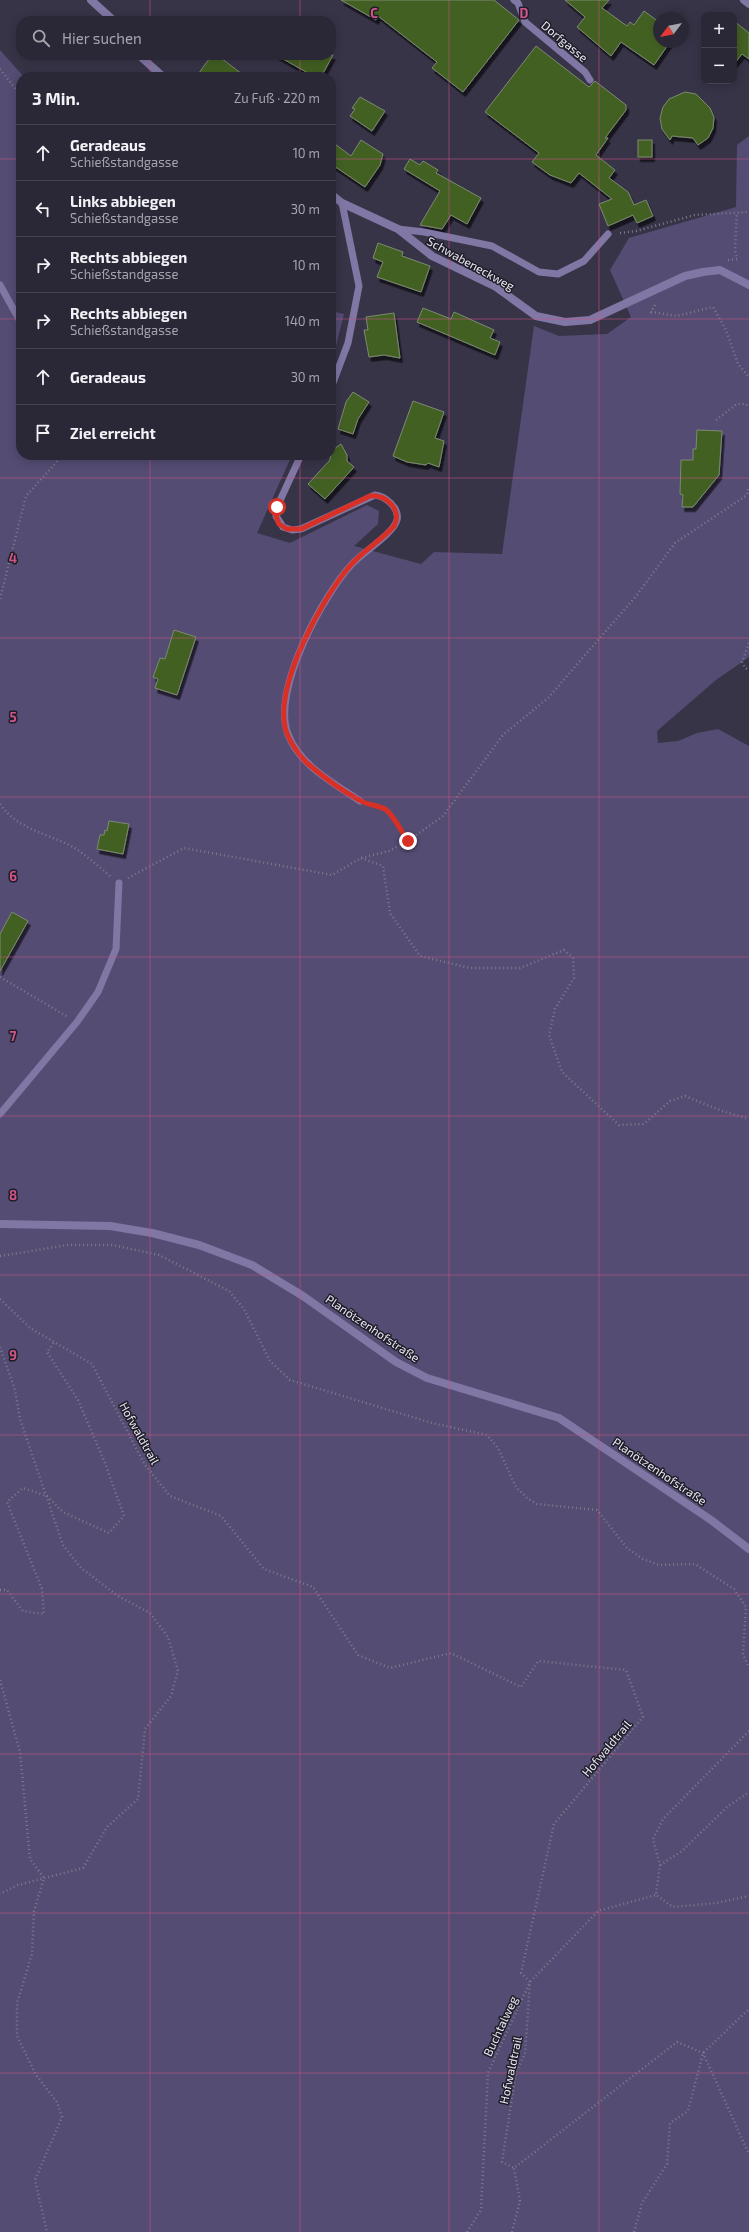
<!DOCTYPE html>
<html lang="de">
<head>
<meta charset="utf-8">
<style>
	:root { --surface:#2a2736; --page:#363342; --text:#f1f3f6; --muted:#a5a5ad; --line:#464451 }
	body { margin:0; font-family:"Exo 2",sans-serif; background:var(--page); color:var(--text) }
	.controls { position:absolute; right:12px; top:12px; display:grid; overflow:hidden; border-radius:8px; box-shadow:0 2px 10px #0003 }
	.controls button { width:36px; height:36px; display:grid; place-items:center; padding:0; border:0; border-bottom:1px solid var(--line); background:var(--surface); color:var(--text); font:20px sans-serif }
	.compass { position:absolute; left:653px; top:12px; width:36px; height:36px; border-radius:50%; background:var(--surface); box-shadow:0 2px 10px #0003; rotate:238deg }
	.stop { position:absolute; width:12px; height:12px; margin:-9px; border:3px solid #d93025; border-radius:50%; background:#fff }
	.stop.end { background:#d93025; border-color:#fff; box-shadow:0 1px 4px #0008 }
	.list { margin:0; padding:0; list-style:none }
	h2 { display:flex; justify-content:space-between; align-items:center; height:52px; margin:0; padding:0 16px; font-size:17px }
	h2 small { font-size:13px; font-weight:400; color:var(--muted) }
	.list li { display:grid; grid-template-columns:26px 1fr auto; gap:12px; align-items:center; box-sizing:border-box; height:56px; padding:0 16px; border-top:1px solid var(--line) }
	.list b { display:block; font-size:15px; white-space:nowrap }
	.list p { margin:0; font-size:13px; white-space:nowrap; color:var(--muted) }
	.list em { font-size:13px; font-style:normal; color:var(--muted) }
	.icon { flex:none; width:22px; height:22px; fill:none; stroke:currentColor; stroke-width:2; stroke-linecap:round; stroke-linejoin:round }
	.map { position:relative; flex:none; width:749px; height:2232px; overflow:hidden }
	.search { position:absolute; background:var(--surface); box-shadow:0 2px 10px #0003; left:16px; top:16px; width:320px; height:44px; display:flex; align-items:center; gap:10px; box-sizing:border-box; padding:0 14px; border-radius:16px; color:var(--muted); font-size:15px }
	.panel { position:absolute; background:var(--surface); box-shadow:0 2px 10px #0003; left:16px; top:72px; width:320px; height:388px; border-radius:16px }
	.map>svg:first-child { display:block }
	.green { fill:#544c73 }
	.building { fill:#426122; stroke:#7c8973; filter:url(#shadow) }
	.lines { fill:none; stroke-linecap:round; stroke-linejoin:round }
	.path { stroke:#7e7b8c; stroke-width:2.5; stroke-dasharray:1 3; stroke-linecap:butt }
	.service { stroke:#8077a5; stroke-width:7 }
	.minor { stroke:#8077a5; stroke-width:8 }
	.route { stroke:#d93025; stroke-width:5 }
	.grid { fill:none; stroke:#ce5689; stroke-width:1; stroke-opacity:0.55 }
	.labels { text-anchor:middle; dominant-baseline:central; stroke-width:3; stroke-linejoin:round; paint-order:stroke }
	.street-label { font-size:12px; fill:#eae8f5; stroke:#1f1d27 }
	.grid-label { font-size:13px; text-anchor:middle; font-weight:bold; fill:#ce5689; stroke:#1f1d27; stroke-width:3; stroke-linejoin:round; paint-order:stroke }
</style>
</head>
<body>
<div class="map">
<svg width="749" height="2232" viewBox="0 0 749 2232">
	<defs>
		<filter id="shadow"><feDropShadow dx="2.5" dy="4.5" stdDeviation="0" flood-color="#0009"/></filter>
	</defs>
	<rect width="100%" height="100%" fill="#383448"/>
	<!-- green -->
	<g class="green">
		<polygon points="0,50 24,77 21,77 21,455 292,455 257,533 290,543 367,505 379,511 378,524 354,546 421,564 434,552 502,554 534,326 559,336 607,334 631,317 610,270 629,238 736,207 737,145 749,136 749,657 716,680 657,731 658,743 678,741 697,733 718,729 749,746 749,2232 0,2232"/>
		<polygon points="331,311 344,314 331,366"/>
	</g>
	<!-- building -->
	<g class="building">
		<polygon points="341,0 494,0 519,20 463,92 432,68 437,62 378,16 376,20"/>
		<polygon points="565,0 609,0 602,8 627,26 630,22 634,25 644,11 659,22 659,42 670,42 654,65 621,42 611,56 577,27 585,17"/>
		<polygon points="734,21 749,33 749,59 742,54 734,64"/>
		<polygon points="536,46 589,87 595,81 626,105 626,110 605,138 608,138 596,155 615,170 609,178 628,192 634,205 646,200 653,216 637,223 633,215 608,226 599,204 612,199 579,173 571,183 550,175 532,162 539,153 485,112"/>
		<polygon points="212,55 217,55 246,77 196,77"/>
		<polygon points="276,55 333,55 321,77 315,77"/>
		<polygon points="685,92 696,94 710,108 714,117 713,128 708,138 698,145 693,138 672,136 670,140 662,129 660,118 663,107 669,99"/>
		<polygon points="360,97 385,111 372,131 350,116 355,109 352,108"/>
		<polygon points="361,140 383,154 380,165 365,187 331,164 331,141 351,156"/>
		<rect x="638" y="140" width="14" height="17"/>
		<polygon points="410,159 420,165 423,161 438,170 436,173 481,198 467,224 451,215 442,229 420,225 440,191 404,169"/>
		<polygon points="378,243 403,252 402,256 430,266 421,292 377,277 383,262 373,258"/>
		<polygon points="423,308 451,319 454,312 494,330 490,338 500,342 495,355 417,322"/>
		<polygon points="394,313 400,358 384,355 369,357 364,330 368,330 366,317"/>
		<polygon points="353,392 369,402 358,419 353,434 338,429 346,402"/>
		<polygon points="413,401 444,412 435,438 444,441 439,467 428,463 426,465 407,462 393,456"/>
		<polygon points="697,430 722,431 719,475 693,507 682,507 683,495 680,494 681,460 693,460 693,449 696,449"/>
		<polygon points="341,444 347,455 347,461 354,467 325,499 308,484 330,460 331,451"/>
		<polygon points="174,630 196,637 177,695 155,688 158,679 153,677 160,658 165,659"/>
		<polygon points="109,821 129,824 123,854 97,849 100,835 104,835 105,830 107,831"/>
		<polygon points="12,912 28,921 0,971 0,934"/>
	</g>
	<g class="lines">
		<!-- path -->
		<g class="path">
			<polyline points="0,69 21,96"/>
			<polyline points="620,233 636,231 695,215 749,212"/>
			<polyline points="728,260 737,259 735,250 737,213"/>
			<polyline points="655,305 651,312 677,316 713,307 726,330 738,364 749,377"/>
			<polyline points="716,420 737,404 746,404 749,407"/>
			<polyline points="0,599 26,496 63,455"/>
			<polyline points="749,643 742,662 745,668 749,670"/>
			<path d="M 0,804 C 18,830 47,833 73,847 C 86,855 98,866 110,876"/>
			<polyline points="372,805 386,809 408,841"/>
			<polyline points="361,858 383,866 390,913 420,956 470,968 520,968 564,950 573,958 574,978 555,1009 549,1035 562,1072 619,1125 644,1124 670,1101 685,1096 722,1111 749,1119"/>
			<polyline points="128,878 184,848 332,875 361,858 389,851 408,841 443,816 503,735 548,698 637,595 675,543 747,495 749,486"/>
			<polyline points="0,977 68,1017"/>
			<polyline points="0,1256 68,1245 112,1245 159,1255 229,1291 244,1309 270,1361 290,1380 432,1423 487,1435 498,1448 516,1487 527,1498 537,1504 597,1510 627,1548 643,1559 659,1565 695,1564 734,1589 746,1607 743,1654 749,1668"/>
			<polyline points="0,1299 30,1328 92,1364 145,1465 170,1496 221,1516 264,1569 313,1587 358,1655 390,1668 451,1653 521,1687 538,1661 626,1670 643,1717 554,1824 521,1973 530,1982 525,2054 516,2072 502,2162 514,2168 677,2042 703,2053 749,2154"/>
			<polyline points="0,1347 15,1390 20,1419 63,1545 81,1568 118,1596 150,1613 168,1637 178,1671 171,1696 145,1729 138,1799 107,1827 83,1868 18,1885 0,1894"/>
			<polyline points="0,1590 7,1590 23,1611 44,1614 42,1589 7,1502 23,1488 47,1496 63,1512 109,1533 124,1516 105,1463 78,1400 47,1352 55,1341"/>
			<polyline points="0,1680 20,1752 30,1859 44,1878 34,1911 32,1954 17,2003 17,2036 36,2075 57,2102 62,2117 35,2180 47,2232"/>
			<polyline points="749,1731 663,1819 653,1839 660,1865 656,1895 673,1907 716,1903 749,1896"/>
			<polyline points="660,1865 682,1851 727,1807 749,1792"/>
			<polyline points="467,2232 481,2210 488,2073 530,1982 598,1911 656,1895"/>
			<polyline points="512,2232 520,2201 514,2168"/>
			<polyline points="634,2232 642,2203 667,2164 670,2123 688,2111 703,2053 749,2009"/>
		</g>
		<!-- service -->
		<g class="service">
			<polyline points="514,0 518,3 525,22 585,72 590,80"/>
			<polyline points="398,229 424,232 492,246 539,272 558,274 584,261 608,234"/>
			<polyline points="0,285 21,323"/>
			<polyline points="331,388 348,343 359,286 342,203"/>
			<path d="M 301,455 L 277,507 L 276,516 L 283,527 L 292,530 L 301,529 L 375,495 C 385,496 400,508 397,520 C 394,533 362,553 352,564 C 323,595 271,691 288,734 C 299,765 334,783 360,801"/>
			<polyline points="0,1114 77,1022 98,992 116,949 119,883"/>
		</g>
		<!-- minor -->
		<g class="minor">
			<polyline points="91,0 114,21"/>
			<polyline points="744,0 749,4"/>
			<polyline points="139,55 161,75 167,77"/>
			<polyline points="331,194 342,203 398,229 432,256 496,287 536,316 565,322 590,320 685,276 703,272 720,270 749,285"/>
			<polyline points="0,1224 110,1226 152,1233 199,1245 252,1265 303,1296 396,1362 427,1378 559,1418 711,1520 749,1549"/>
		</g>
	</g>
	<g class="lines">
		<!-- route -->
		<path class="route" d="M 277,507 L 276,516 L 279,524 L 287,529 L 301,529 L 370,496 C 386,493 403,511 394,526 C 381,541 362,551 349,567 C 321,600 276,683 285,727 C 288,740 298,754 307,763 C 321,775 343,791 359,800 C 367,805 377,805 385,809 C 392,813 403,834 408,841"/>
	</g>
	<!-- grid -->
	<path class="grid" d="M 150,0 L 150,21M 300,0 L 300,21M 449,0 L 449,2232M 599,0 L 599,2232M 150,55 L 150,77M 300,55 L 300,77M 0,159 L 21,159M 331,159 L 749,159M 0,319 L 21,319M 331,319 L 749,319M 150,455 L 150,2232M 300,455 L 300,2232M 0,478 L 749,478M 0,638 L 749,638M 0,797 L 749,797M 0,957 L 749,957M 0,1116 L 749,1116M 0,1275 L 749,1275M 0,1435 L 749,1435M 0,1594 L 749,1594M 0,1754 L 749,1754M 0,1913 L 749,1913M 0,2073 L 749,2073"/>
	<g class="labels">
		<!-- street labels -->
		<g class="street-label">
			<text transform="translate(565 41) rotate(40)">Dorfgasse</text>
			<text transform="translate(471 263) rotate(29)">Schwabeneckweg</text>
			<text transform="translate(373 1328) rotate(34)">Planötzenhofstraße</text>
			<text transform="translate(140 1433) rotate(61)">Hofwaldtrail</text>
			<text transform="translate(660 1471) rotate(34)">Planötzenhofstraße</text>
			<text transform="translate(606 1748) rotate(-50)">Hofwaldtrail</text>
			<text transform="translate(500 2026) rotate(-65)">Buchtalweg</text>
			<text transform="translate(510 2070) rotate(-78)">Hofwaldtrail</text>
		</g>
	</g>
	<g class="grid-label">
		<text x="374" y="18">C</text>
		<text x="524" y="18">D</text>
		<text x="13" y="563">4</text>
		<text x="13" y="722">5</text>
		<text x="13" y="881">6</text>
		<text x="13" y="1041">7</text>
		<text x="13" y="1200">8</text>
		<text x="13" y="1360">9</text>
	</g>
</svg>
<div class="controls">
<button>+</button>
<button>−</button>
</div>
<svg class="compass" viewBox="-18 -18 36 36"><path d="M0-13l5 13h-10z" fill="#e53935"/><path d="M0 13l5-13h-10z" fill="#a5a5ad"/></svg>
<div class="stop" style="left:277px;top:507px"></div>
<div class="stop end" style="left:408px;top:841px"></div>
<div class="search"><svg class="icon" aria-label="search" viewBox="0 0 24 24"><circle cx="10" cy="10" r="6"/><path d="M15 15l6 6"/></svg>Hier suchen</div>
<section class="panel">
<h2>3 Min.<small>Zu Fuß · 220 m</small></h2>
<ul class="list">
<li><svg class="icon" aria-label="ahead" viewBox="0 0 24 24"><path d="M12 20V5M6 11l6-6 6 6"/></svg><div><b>Geradeaus</b><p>Schießstandgasse</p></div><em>10 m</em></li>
<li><svg class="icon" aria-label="left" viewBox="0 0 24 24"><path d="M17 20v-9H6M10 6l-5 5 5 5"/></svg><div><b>Links abbiegen</b><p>Schießstandgasse</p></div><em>30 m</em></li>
<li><svg class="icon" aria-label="right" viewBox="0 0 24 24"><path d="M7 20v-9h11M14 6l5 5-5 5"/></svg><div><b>Rechts abbiegen</b><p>Schießstandgasse</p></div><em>10 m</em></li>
<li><svg class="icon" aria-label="right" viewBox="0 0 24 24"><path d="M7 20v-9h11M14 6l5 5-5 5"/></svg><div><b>Rechts abbiegen</b><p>Schießstandgasse</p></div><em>140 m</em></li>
<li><svg class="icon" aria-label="ahead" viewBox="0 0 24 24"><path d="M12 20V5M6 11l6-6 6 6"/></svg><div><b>Geradeaus</b></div><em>30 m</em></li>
<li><svg class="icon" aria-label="arrive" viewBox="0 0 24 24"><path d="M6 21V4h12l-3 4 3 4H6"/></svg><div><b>Ziel erreicht</b></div></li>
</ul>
</section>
</div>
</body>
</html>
